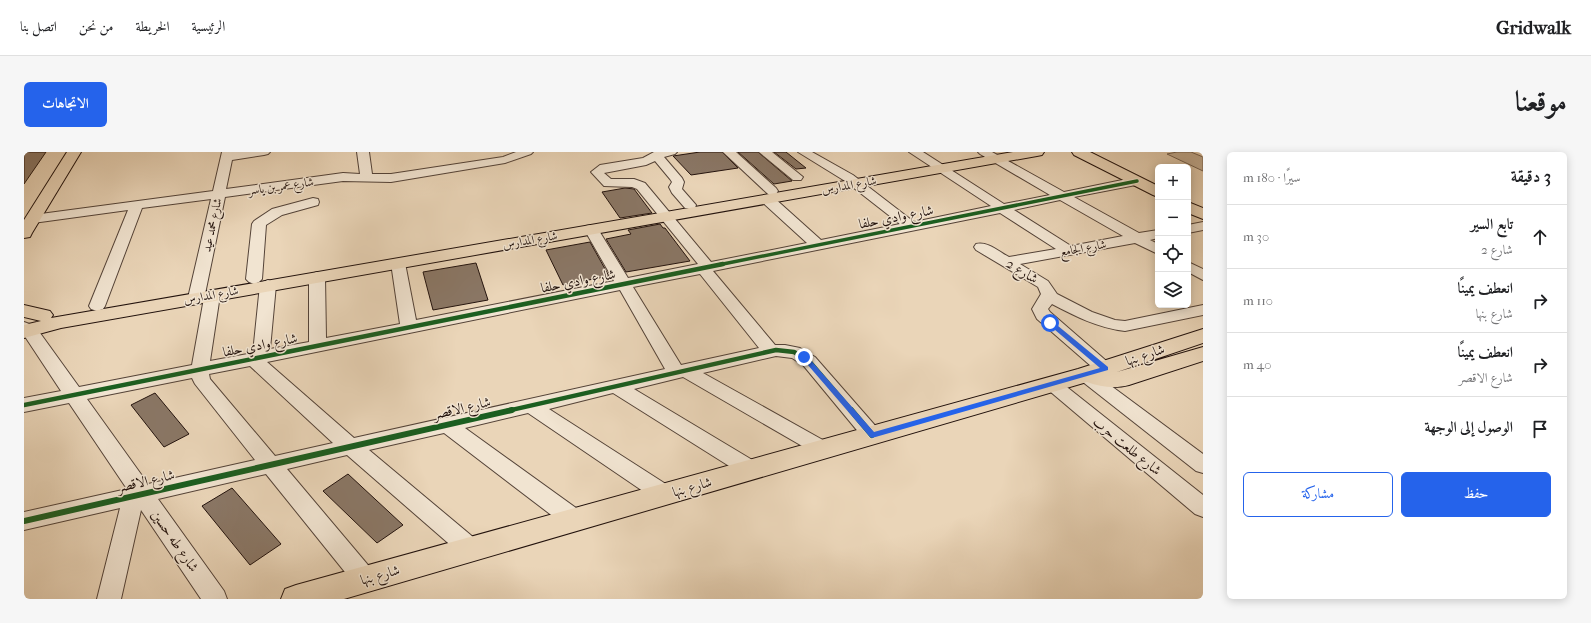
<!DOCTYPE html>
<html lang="ar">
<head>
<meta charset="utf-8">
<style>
	:root { --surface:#fff; --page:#f6f6f6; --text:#202124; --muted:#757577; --line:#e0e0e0; --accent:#2563eb }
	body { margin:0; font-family:"IM FELL French Canon",Amiri,serif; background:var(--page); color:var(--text); direction:rtl }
	.controls { position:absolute; right:12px; top:12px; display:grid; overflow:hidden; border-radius:6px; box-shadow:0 2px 10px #0003 }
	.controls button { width:36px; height:36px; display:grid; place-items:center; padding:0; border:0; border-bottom:1px solid var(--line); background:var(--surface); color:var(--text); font:20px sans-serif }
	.stop { position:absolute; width:12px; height:12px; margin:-9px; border:3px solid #2563eb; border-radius:50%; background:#fff }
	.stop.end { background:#2563eb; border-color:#fff; box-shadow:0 1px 4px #0008 }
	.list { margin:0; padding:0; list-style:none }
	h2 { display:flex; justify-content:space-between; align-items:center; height:52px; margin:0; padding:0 16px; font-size:17px }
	h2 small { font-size:13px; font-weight:400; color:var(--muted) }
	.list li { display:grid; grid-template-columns:26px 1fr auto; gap:12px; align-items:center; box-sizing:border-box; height:64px; padding:0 16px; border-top:1px solid var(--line) }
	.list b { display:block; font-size:15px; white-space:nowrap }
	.list p { margin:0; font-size:13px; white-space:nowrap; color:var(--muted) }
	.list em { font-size:13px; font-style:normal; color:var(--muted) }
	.actions { display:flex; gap:8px; padding:12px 16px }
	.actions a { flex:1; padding:9px 0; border:1px solid var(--accent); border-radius:6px; text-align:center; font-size:14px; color:var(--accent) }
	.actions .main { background:var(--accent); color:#fff }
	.icon { flex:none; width:22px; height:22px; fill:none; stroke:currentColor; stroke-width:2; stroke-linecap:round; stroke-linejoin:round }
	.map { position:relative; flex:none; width:1179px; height:447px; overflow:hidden; direction:ltr; border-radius:6px }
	header { display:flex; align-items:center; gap:24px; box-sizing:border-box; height:56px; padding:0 20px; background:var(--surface); border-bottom:1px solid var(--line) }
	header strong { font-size:19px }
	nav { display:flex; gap:22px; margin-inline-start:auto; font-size:14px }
	.intro { display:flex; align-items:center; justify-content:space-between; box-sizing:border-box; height:96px; padding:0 24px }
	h1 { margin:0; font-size:28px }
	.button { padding:10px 18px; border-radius:6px; background:var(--accent); color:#fff; font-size:14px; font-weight:700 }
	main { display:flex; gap:24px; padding:0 24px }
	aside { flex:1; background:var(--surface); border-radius:6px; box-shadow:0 2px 10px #0003 }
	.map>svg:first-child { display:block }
	.green { fill:#c8b49b; stroke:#756354 }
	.building { fill:#8a7766; stroke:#22120d }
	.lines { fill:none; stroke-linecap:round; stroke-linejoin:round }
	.minor-casing { stroke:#544338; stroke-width:2 }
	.major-casing { stroke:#22120d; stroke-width:2 }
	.minor { fill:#f1e4d1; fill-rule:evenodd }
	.major { fill:#ead5b8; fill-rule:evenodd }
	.cycleway-far2-casing { stroke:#f1e4d1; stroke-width:5.5 }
	.cycleway-far1-casing { stroke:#f1e4d1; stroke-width:7 }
	.cycleway-casing { stroke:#f1e4d1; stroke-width:8 }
	.cycleway-far2 { stroke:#1b5e20; stroke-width:3.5 }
	.cycleway-far1 { stroke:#1b5e20; stroke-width:4.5 }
	.cycleway { stroke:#1b5e20; stroke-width:6 }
	.route { fill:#2563eb }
	.labels { text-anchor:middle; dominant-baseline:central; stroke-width:3; stroke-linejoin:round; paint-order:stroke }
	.far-street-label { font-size:12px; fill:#22120d; stroke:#f1e4d1 }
	.street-label { font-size:14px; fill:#22120d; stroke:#f1e4d1 }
</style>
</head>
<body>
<header>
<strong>Gridwalk</strong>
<nav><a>الرئيسية</a><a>الخريطة</a><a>من نحن</a><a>اتصل بنا</a></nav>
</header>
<div class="intro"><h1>موقعنا</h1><a class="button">الاتجاهات</a></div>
<main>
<aside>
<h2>3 دقيقة<small>سيرًا · 180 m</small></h2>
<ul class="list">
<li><svg class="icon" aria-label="ahead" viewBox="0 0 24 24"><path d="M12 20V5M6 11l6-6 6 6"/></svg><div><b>تابع السير</b><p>شارع 2</p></div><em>30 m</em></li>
<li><svg class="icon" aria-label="right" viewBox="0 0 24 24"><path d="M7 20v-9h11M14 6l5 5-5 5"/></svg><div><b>انعطف يمينًا</b><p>شارع بنها</p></div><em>110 m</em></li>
<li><svg class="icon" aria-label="right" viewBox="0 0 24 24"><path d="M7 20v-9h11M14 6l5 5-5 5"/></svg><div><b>انعطف يمينًا</b><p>شارع الاقصر</p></div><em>40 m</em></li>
<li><svg class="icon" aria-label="arrive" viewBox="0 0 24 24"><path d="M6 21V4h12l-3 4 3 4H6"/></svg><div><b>الوصول إلى الوجهة</b></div></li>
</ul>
<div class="actions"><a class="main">حفظ</a><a>مشاركة</a></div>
</aside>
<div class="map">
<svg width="1179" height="447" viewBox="0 0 1179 447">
	<rect width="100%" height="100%" fill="#ead5b8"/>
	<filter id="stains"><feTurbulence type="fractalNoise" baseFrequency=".005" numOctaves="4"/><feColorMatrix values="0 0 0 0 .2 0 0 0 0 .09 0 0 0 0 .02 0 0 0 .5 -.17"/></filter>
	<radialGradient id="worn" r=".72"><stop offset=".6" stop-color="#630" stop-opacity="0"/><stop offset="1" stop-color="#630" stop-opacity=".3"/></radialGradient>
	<!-- green -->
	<polygon class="green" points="1153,0 1167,0 1179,5 1179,19 1143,2"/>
	<!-- building -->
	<g class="building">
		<polygon points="0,0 22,0 0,32"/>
		<polygon points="676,0 698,0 714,16 667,23 649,4"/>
		<polygon points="714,0 734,0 768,29 750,32"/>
		<polygon points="750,0 762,0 782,16 772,17"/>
		<polygon points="601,36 610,37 628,61 596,66 578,40"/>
		<polygon points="636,72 639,76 641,76 666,109 602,120 582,87 607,82 604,78"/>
		<polygon points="566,90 585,124 539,133 522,98"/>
		<polygon points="452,111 464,148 409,158 399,120"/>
		<polygon points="131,241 165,282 140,295 107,253"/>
		<polygon points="324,322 379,373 353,391 299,339"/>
		<polygon points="208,336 257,392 226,413 178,354"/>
	</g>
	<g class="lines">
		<defs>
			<g id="minor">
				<path d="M 198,0 L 246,0 L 244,2 L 240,3 L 208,8 L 202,37 L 319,21 L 336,22 L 333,0 L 345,0 L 348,22 L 367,22 L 479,5 L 492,0 L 509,0 L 507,2 L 481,11 L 367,30 L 319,29 L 201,45 L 181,142 L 182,140 L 188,138 L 194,140 L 196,143 L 186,209 L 229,201 L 236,133 L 239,130 L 244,128 L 249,130 L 252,133 L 246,197 L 285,190 L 285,125 L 288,122 L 293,120 L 298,122 L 301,125 L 302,186 L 376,172 L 367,111 L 369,108 L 374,107 L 379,108 L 381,111 L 392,168 L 590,129 L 560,77 L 562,74 L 567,73 L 572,74 L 574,77 L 604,126 L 674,112 L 613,37 L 608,35 L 580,34 L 567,20 L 576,13 L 619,6 L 630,0 L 653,0 L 651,2 L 640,5 L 658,26 L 660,30 L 658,37 L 672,53 L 671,56 L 661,56 L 648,41 L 645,35 L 648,30 L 646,27 L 631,9 L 622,13 L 580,21 L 587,27 L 610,27 L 621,31 L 687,110 L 783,91 L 738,50 L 737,47 L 738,44 L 748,44 L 797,88 L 876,72 L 821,29 L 774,0 L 788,0 L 829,23 L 890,70 L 967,54 L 885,0 L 899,0 L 980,52 L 1026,43 L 956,2 L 954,0 L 968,0 L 1040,40 L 1113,25 L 1117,26 L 1119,29 L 1117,32 L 1050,45 L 1115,81 L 1134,78 L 1134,86 L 1126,88 L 1134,92 L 1134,102 L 1111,91 L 996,112 L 1024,129 L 1033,142 L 1068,160 L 1091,168 L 1101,169 L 1179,153 L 1179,163 L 1101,179 C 1074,176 1051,164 1028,152 L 1024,157 L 1026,160 L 1087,213 L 1090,217 L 1087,221 L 1081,223 L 1075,221 L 1013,167 L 1008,157 L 1017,142 L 1014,135 L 952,98 L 950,95 L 952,92 C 964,89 975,100 985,105 L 1032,97 L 976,61 L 689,119 L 751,193 L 761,193 L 776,196 L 791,205 L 855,278 L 858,283 L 855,288 L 848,290 L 841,288 L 779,213 L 768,206 L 752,204 L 679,221 L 806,292 L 809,297 L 806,302 L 799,305 L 792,302 L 659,225 L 610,237 L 735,312 L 738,318 L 735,324 L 728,326 L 721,324 L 589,241 L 525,257 L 648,336 L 651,342 L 648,348 L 640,351 L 632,348 L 504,261 L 441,276 L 559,361 L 562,368 L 559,375 L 551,377 L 543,375 L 420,281 L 345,298 L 455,390 L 459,397 L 455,404 L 447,407 L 439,404 L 323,303 L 263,317 L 349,419 L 353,427 L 349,435 L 341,438 L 333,435 L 242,322 L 134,347 L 200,439 L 203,447 L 177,447 L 117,358 L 97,447 L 73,447 L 96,356 L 0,378 L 0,360 L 103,337 L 45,251 L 0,260 L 0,246 L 37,239 L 0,183 L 0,170 L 11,174 L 55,235 L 168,213 L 180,146 L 178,149 L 172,151 L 166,149 L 164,146 L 187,47 L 118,56 L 81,154 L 79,157 L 73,159 L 67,157 L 65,154 L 104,58 L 9,71 L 4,70 L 2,67 L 4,64 L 9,63 L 189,39 ZM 1036,48 L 1099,84 L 1047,94 L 990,58 ZM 676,122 L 735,196 L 657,213 L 609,135 ZM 596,138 L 641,217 L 330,286 L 243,210 ZM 226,214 L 309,291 L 251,304 L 186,227 L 185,222 ZM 168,226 L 171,232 L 231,308 L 124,332 L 63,247 Z"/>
				<polygon points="699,0 712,0 752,36 754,39 752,42 744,42"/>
				<polygon points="735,0 748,0 779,25 777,28 769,28"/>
				<polygon points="289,46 294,47 295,50 294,53 258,63 242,73 238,127 235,130 230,132 225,130 222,127 228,72 230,69 248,57"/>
				<polygon points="1179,70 1179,78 1164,81 1164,73"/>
				<polygon points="1164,110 1179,117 1179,128 1164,120"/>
				<polygon points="1061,217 1067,219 1179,302 1179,321 1172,319 1055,227 1052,223 1055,219"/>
				<polygon points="1028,226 1034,228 1179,343 1179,365 1171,362 1022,236 1019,232 1022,228"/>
			</g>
			<g id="major">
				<polygon points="43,0 57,0 8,81 6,85 0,86 0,68"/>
				<polygon points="989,0 1020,0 1018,3 1013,4 37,176 0,186 0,173 17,169 0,165 0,153 26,159 29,163 27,166"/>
				<polygon points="1048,0 1066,0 1134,34 1134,45 1129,43 1050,3"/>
				<polygon points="1164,50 1179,56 1179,67 1164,61"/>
				<path d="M 1179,177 L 1179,191 L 1093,220 L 1179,195 L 1179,209 L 1105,233 C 1091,237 1077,235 1063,230 L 320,447 L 257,447 L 261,437 L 272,433 L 1054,217 Z"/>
			</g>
		</defs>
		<!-- minor casing -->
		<use href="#minor" class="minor-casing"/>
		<!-- major casing -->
		<use href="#major" class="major-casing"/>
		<!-- minor -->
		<use href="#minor" class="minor"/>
		<!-- major -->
		<use href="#major" class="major"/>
		<defs>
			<polyline id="cycleway-far2" points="694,113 1113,29"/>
			<g id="cycleway-far1">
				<polyline points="0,253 699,112"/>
				<polyline points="483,259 752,198 770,200 785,209 828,259"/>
			</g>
			<g id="cycleway">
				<polyline points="827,258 848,283"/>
				<polyline points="0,369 488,258"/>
			</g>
		</defs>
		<!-- cycleway-far2 casing -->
		<use href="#cycleway-far2" class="cycleway-far2-casing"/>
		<!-- cycleway-far1 casing -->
		<use href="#cycleway-far1" class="cycleway-far1-casing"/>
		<!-- cycleway casing -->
		<use href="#cycleway" class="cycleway-casing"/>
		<!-- cycleway-far2 -->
		<use href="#cycleway-far2" class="cycleway-far2"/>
		<!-- cycleway-far1 -->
		<use href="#cycleway-far1" class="cycleway-far1"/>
		<!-- cycleway -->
		<use href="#cycleway" class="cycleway"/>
	</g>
	<!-- route -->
	<polygon class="route" points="1024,169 1028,169 1084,215 1084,218 848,286 846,285 777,205 783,204 850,280 1076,216 1024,172"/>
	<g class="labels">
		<!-- far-street labels -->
		<g class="far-street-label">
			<text transform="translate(825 33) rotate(-10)">شارع المدارس</text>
			<text transform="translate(257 34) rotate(-8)">شارع عمر بن ياسر</text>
			<text transform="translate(188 73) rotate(-78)">شارع محمد عيد</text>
			<text transform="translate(506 88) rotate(-10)">شارع المدارس</text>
			<text transform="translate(1059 96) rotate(-10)">شارع الجامع</text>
			<text transform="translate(187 143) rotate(-10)">شارع المدارس</text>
		</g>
		<!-- street labels -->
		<g class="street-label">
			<text transform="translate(872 65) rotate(-11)">شارع وادي حلفا</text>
			<text transform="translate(998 119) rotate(31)">شارع 2</text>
			<text transform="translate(554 129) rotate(-11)">شارع وادي حلفا</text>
			<text transform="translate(236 193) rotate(-11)">شارع وادي حلفا</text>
			<text transform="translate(1121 203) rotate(-19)">شارع بنها</text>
			<text transform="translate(438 256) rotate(-13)">شارع الاقصر</text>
			<text transform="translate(1103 294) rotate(39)">شارع طلعت حرب</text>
			<text transform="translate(122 329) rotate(-13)">شارع الاقصر</text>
			<text transform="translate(668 335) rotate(-16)">شارع بنها</text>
			<text transform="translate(151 389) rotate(55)">شارع طه حسين</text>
			<text transform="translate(356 423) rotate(-16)">شارع بنها</text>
		</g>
	</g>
	<rect width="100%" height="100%" filter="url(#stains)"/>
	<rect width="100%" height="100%" fill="url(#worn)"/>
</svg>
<div class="controls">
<button>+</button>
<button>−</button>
<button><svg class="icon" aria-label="locate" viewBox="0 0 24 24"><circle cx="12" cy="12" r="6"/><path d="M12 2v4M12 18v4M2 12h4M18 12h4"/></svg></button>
<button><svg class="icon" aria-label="layers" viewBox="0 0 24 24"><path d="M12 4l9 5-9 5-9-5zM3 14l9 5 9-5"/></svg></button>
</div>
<div class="stop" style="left:1026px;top:171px"></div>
<div class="stop end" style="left:780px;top:205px"></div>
</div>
</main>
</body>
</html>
